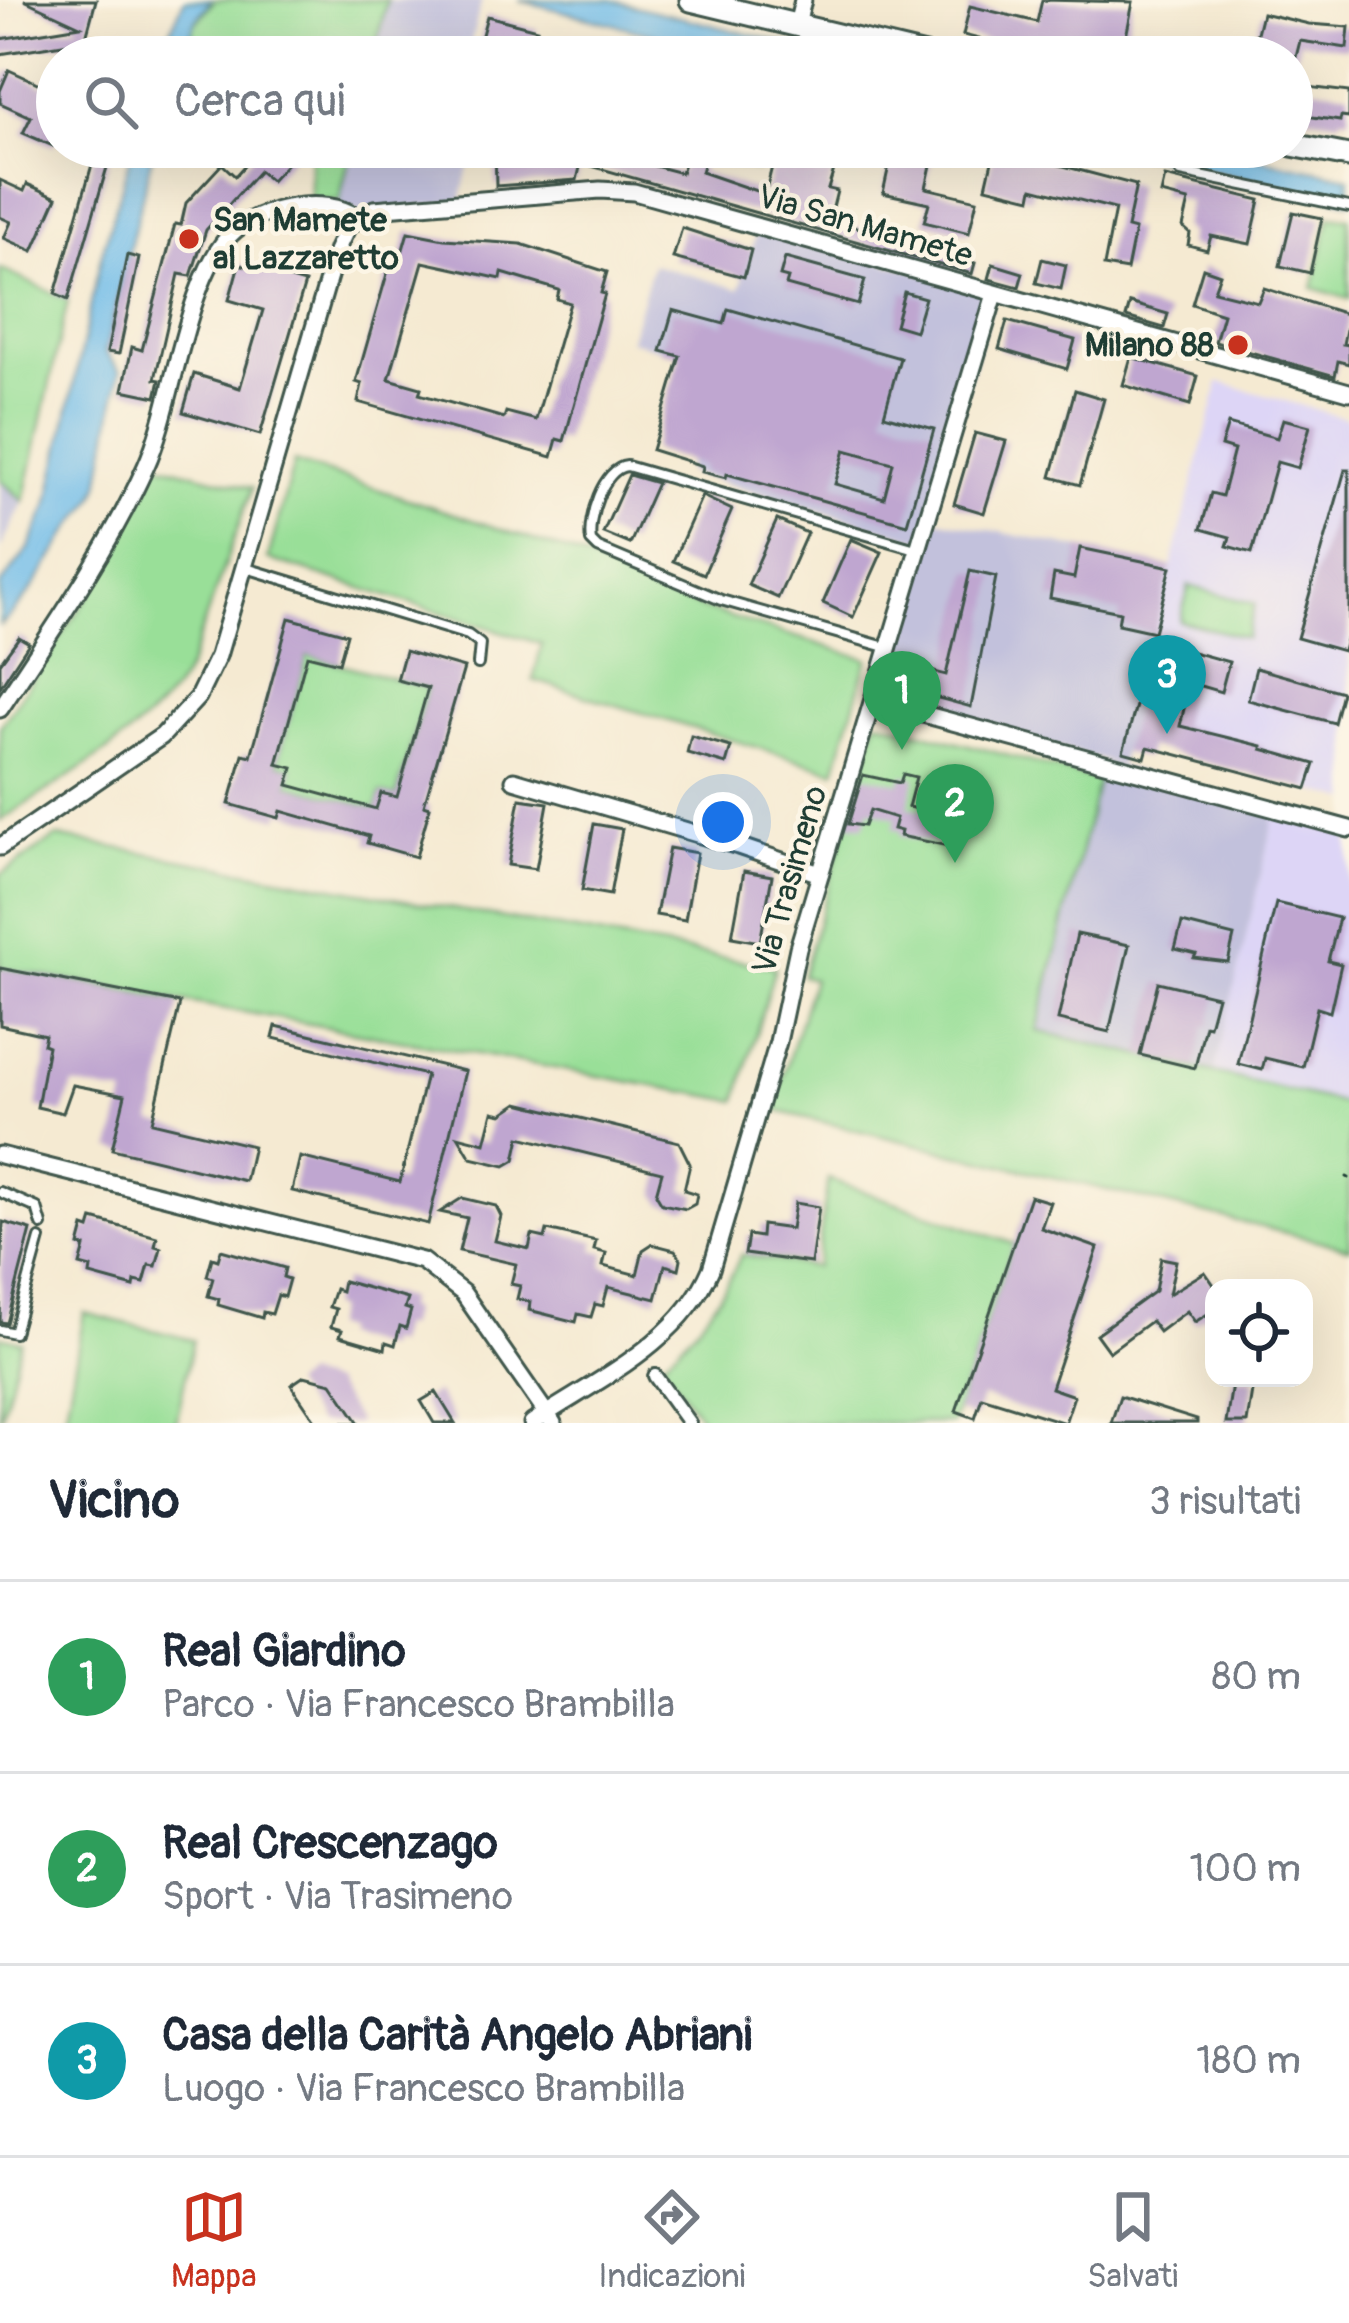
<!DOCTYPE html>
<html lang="it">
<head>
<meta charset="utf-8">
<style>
	:root { --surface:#fff; --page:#f2f2f3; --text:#1f2937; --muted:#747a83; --line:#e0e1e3; --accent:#c8321e }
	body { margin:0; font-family:Pangolin,sans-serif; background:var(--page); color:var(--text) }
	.controls { position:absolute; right:36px; bottom:36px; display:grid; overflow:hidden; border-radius:24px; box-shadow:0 12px 48px #0002 }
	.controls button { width:108px; height:108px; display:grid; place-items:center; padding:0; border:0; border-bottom:3px solid var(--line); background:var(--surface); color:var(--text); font:60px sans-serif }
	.you { position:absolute; left:723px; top:822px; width:42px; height:42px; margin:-30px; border:9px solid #fff; border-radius:50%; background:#1a73e8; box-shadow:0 0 0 18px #1a73e833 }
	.badge { display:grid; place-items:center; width:78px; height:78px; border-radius:50%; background:var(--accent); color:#fff; font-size:39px; font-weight:700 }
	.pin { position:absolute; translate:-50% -99px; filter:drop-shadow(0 3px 6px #0008) }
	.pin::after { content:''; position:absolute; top:63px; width:42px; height:36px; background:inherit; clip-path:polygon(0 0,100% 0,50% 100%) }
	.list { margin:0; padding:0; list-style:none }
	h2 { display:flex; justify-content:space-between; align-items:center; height:156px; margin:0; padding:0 48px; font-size:51px }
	h2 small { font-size:39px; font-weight:400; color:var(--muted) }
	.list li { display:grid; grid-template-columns:78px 1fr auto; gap:36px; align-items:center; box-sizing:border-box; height:192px; padding:0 48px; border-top:3px solid var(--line) }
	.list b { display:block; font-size:45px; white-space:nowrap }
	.list p { margin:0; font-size:39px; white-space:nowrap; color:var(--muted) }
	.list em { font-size:39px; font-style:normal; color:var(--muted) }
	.icon { flex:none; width:66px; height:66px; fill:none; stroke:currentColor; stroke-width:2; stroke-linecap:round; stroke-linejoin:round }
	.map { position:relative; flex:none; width:1349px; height:1423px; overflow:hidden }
	.search { position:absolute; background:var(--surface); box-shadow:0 12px 48px #0002; left:36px; right:36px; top:36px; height:132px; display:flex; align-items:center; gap:30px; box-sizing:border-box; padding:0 42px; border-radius:66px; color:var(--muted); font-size:45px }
	.sheet { height:732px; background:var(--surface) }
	nav { display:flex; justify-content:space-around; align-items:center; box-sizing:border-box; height:168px; border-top:3px solid var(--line); background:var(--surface); font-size:33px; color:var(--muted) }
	nav a { display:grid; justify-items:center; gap:6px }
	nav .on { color:var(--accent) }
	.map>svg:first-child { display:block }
	.built { fill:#ddd5f6 }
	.industrial { fill:#c2c1dc }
	.green { fill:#99df98; stroke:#5c8e66; stroke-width:3 }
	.water { fill:#6fbce9; stroke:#477c8e; stroke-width:3 }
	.building { fill:#bfa6d0; fill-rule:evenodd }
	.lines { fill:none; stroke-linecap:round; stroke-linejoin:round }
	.service-casing { stroke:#3f574c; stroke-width:14 }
	.pedestrian-casing { stroke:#3f574c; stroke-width:18 }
	.minor-casing { stroke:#3f574c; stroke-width:21 }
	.tertiary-casing { stroke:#3f574c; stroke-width:27 }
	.service { stroke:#fff; stroke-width:8 }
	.pedestrian { stroke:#fff; stroke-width:12 }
	.minor { stroke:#fff; stroke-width:15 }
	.tertiary { stroke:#fff; stroke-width:21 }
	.tram { stroke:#1f3d34; stroke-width:3 }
	.poi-dot { fill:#c8321e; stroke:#fcf5e5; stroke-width:4.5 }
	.labels { text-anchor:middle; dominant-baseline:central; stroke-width:9; stroke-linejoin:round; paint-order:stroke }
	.poi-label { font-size:33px; font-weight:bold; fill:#1f3d34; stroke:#fcf5e5; text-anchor:start }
	.street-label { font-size:33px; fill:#1f3d34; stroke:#fcf5e5 }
</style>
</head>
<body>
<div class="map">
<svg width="1349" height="1423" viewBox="0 0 1349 1423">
	<rect width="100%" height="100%" fill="#fcf5e5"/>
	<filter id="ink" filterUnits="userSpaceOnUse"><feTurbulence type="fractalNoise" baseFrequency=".00833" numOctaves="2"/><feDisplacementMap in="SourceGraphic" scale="24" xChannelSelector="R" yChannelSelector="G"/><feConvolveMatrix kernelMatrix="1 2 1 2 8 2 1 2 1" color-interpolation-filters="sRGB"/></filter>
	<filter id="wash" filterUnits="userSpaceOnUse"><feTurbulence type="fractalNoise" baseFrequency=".004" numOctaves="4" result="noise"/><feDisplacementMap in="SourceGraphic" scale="48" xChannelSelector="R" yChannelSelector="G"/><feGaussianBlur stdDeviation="2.7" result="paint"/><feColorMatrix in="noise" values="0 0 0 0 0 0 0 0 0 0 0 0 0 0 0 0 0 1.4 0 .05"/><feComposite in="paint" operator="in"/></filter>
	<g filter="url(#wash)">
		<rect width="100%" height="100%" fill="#f5ead2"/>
		<!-- built -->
		<g class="built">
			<polygon points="1219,382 1349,419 1349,800 1149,747 1145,758 1123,752"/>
			<polygon points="1276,809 1349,829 1349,1105 1214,1073"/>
		</g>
		<!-- industrial -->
		<g class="industrial">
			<polygon points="387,0 482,0 467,57 373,57"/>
			<polygon points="352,147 474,147 461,201 364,213 338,208"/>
			<polygon points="758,227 995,294 922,540 686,472 717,366 630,340 652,264 740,289"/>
			<polygon points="0,480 24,501 0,550"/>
			<polygon points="932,518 1171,567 1120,765 879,699"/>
			<polygon points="1103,762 1276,809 1214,1073 1037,1031 1069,888"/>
		</g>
		<!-- green -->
		<g class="green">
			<polygon points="215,0 387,0 373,57 183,57 195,24"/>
			<polygon points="310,147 352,147 339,201 310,201"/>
			<polygon points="719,147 763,147 756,171 716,160"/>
			<polygon points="1330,216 1349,218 1349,299 1313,288"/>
			<polygon points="0,269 68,300 24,501 0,480"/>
			<polygon points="294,462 570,552 704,609 868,659 835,771 533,680 542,644 268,559"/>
			<path d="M 156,463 L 252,488 L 188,668 C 156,731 59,781 0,821 L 0,727 L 110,564 Z"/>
			<polygon points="1189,586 1255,604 1246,638 1180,621"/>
			<polygon points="307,655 428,688 396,797 381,793 376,809 288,785 292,768 277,764"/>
			<polygon points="877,720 1098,780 1037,1031 1349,1105 1349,1248 773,1110 813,979 802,976"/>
			<polygon points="57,837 775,967 737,1101 0,968 0,875"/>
			<path d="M 828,1179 L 1014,1244 L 952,1423 L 704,1423 L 662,1363 C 696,1330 722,1299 741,1255 L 816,1267 Z"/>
			<polygon points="84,1313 193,1340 176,1423 64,1423"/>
			<polygon points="0,1336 21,1341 0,1423"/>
		</g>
		<!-- water -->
		<g class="water">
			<polygon points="184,0 211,0 196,20 182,57 159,57"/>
			<polygon points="519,0 610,0 841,57 742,57"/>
			<path d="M 133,147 L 154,147 L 105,352 L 120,371 L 100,485 C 93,505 79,516 68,533 C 47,565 30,599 0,625 L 0,586 L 30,547 L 49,502 L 101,257 Z"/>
			<polygon points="1108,147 1203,147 1349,177 1349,202"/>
		</g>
		<g id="blocks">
			<!-- building -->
			<g class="building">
				<polygon points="24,0 96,0 85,41 127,54 127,57 79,57 81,41 0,54 0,39 80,26"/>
				<polygon points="1042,0 1133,2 1122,57 1067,57 1040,48 1039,54 963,35 970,6 1037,22"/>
				<polygon points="1262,13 1309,24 1349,27 1347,48 1300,41 1296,57 1251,57"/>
				<polygon points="487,16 537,29 530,54 507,48 505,57 476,57"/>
				<polygon points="9,70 44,86 47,79 57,83 57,136 53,146 23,133 31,117 0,103 0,91"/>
				<polygon points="1292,85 1349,92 1349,118 1341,117 1340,121 1292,114"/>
				<polygon points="97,147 113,147 68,300 55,294"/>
				<polygon points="261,147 302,147 271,181 259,171 206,230 191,276 179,274 155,379 160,380 156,397 123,390 132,347 142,350 175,224 181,225 186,203 222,164 235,176"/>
				<polygon points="495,147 583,147 681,173 689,147 708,147 701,172 765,194 777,147 841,147 828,189 837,191 830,219 975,263 972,274 581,163 577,180 496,186"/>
				<polygon points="893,147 935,147 926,188 977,200 969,233 924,222 929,203 883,193"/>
				<polygon points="995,148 1136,185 1127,228 1135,230 1127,270 1104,266 1115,209 1033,188 1031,198 986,187"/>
				<polygon points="1165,177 1260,200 1250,244 1211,236 1207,250 1188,245 1190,233 1183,227 1189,201 1161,194"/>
				<polygon points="0,180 24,191 27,184 57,197 33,251 4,238 11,222 0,217"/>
				<polygon points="1293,212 1322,218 1310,273 1280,266"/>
				<polygon points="682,228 751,250 744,277 673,258"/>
				<path d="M 408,232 L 444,239 L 521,244 L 607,272 L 601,293 L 605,294 L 564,441 L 557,439 L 552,457 L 358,402 L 362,384 L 356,382 L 391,260 L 399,263 ZM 423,262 L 501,279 L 502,273 L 559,290 L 557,299 L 570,303 L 536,420 L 506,412 L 504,418 L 419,394 L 421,388 L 389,379 Z"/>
				<polygon points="127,255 139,258 119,354 107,352"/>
				<polygon points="785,258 865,280 858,305 786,285 788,278 780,276"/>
				<polygon points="1042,259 1066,265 1061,289 1036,283"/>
				<polygon points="239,264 305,283 260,435 183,412 194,374 240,388 263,310 229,300"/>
				<polygon points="993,264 1023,273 1019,287 989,279"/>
				<polygon points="1203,268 1220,274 1214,291 1258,302 1264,288 1349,315 1343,344 1349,345 1349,364 1338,361 1335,376 1215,342 1223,314 1192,304"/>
				<polygon points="904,292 925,298 915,331 895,325"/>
				<polygon points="1130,303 1168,314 1164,328 1126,317"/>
				<path d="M 728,309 L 900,358 L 884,415 L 934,429 L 907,524 L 727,474 L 726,478 L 702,472 L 703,466 L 652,450 L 680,356 L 661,351 L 673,310 L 724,324 ZM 845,450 L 893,463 L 884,498 L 835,484 Z"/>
				<polygon points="1007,321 1075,340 1067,369 999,349"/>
				<polygon points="1131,357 1198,376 1190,405 1123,385"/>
				<polygon points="1075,390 1104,399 1080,485 1051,477"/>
				<polygon points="1283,419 1310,426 1298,468 1277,462 1252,553 1227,546 1230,537 1201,529 1211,493 1222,496 1234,450 1221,446 1228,424 1277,438"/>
				<polygon points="975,433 1006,441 984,513 954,504"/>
				<polygon points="1345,470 1349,470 1349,629 1343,651 1297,638"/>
				<polygon points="629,475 657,483 630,544 603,533"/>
				<polygon points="702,496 732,510 704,574 673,561"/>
				<polygon points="777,520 807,533 778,598 748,585"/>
				<polygon points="851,539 882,552 853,617 823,603"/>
				<polygon points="1080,548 1171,567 1154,632 1118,624 1120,612 1050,598 1054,574 1074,578"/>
				<polygon points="970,571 996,577 971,707 905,689 912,666 946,675"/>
				<polygon points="289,618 347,634 339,663 307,655 277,764 293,768 288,785 376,809 381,793 397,797 428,688 397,680 405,651 464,668 424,805 430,807 416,857 367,843 369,836 281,811 279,818 229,804 243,754 251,756"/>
				<polygon points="19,637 29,643 0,687 0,663"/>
				<polygon points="1171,646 1229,662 1221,692 1190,683 1180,726 1262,746 1262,749 1315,764 1307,789 1148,747 1145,758 1123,752 1149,659 1166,664"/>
				<polygon points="1256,668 1342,692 1334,723 1248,700"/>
				<polygon points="691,736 731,747 726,764 687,753"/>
				<polygon points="903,774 916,777 908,807 966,819 958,848 900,836 901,831 893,829 896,818 870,810 864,826 848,824 863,775 900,783"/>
				<polygon points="520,799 548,803 536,869 508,865"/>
				<polygon points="594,824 622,829 610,895 582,890"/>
				<polygon points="669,848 697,853 685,920 656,915"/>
				<polygon points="744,871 772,876 760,942 732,937"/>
				<polygon points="1276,903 1339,918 1328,961 1341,964 1330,1012 1317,1008 1303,1067 1265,1058 1262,1070 1238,1064"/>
				<polygon points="1182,923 1234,936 1228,962 1194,958 1196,954 1175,949"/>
				<polygon points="1077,934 1129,945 1109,1032 1058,1020"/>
				<polygon points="0,968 180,1003 152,1122 253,1146 245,1181 112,1149 125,1095 73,1085 63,1113 37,1107 48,1046 43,1044 45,1035 0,1025"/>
				<polygon points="1158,982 1217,996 1209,1026 1205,1025 1195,1068 1140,1055"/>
				<polygon points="276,1026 465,1071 428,1224 292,1191 300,1157 400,1182 426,1075 273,1038"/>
				<polygon points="518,1103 679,1142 690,1164 684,1190 697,1194 695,1204 686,1209 662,1204 656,1194 662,1172 520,1137 515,1160 505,1166 471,1158 458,1136 485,1143 493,1112 502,1114"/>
				<polygon points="1030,1196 1050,1202 1041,1228 1098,1248 1051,1388 1074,1396 1065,1423 982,1397 975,1418 956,1411"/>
				<polygon points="462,1198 496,1206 501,1216 495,1241 529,1249 532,1235 545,1238 547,1230 596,1241 594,1250 606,1253 603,1266 637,1275 643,1250 652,1244 675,1250 681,1259 679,1269 665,1265 656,1299 608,1287 603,1306 595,1304 591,1317 578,1314 576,1322 529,1310 530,1302 517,1299 520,1286 511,1284 516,1264 459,1251 467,1218 440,1212"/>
				<polygon points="795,1203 819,1207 811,1263 745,1254 748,1235 761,1237 762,1225 791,1229"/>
				<polygon points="93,1219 157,1237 155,1246 161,1248 156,1266 149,1265 144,1283 135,1281 134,1287 90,1275 91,1268 80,1265 85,1247 79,1246 84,1227 90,1229"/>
				<polygon points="3,1222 31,1230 7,1323 0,1322"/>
				<polygon points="221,1250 285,1268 283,1277 289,1279 284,1297 278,1295 272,1314 263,1312 262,1318 218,1305 219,1299 208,1296 213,1278 207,1276 212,1258 218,1260"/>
				<polygon points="1161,1258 1176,1261 1169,1294 1205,1272 1214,1285 1214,1325 1206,1315 1195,1322 1187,1311 1159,1332 1151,1321 1109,1352 1096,1334 1155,1291"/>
				<polygon points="343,1281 408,1299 405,1308 411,1310 406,1328 400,1326 395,1345 386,1342 385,1349 340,1336 342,1330 331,1327 336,1309 329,1307 335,1289 341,1291"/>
				<polygon points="304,1376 332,1383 359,1423 317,1423 291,1385"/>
				<polygon points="1233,1378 1254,1378 1247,1423 1226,1423"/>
				<polygon points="436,1392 455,1423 434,1423 421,1401"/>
				<polygon points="1120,1396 1197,1420 1197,1423 1111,1423"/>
			</g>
		</g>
	</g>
	<g filter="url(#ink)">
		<use href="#blocks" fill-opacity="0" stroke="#3f574c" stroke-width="3"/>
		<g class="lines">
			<defs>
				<g id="service">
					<polyline points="1181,172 1349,207"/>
					<polyline points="246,568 468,635 480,644 478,664"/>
					<path d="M 889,648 L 721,600 L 598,548 L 591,541 C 587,519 603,468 627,466 L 916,549"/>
					<polyline points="0,1192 37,1208 42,1225"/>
					<polyline points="0,1330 14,1333 40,1239"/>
				</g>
				<polyline id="pedestrian" points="655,1376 689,1423"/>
				<g id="minor">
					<polyline points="797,25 803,0"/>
					<polyline points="875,701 1349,829"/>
					<path d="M 0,709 C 52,630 107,553 146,466 C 174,404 185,282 230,235 C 255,208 326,194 357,217"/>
					<polyline points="514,780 738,846 820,874"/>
					<polyline points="0,847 162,736 198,697 218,656 337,249 348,226 374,209 600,190 634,192 1349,392"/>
					<polyline points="0,1155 422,1261 463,1293 553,1423"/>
					<path d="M 532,1423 C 596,1380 679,1344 711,1269 L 778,1042 L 798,948 L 995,294"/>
				</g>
				<g id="tertiary">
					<polyline points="691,0 929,57"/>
					<polyline points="1292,145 1349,156"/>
				</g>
			</defs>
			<!-- service casing -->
			<use href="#service" class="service-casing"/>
			<!-- pedestrian casing -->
			<use href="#pedestrian" class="pedestrian-casing"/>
			<!-- minor casing -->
			<use href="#minor" class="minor-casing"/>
			<!-- tertiary casing -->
			<use href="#tertiary" class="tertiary-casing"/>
			<!-- service -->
			<use href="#service" class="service"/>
			<!-- pedestrian -->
			<use href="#pedestrian" class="pedestrian"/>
			<!-- minor -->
			<use href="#minor" class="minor"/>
			<!-- tertiary -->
			<use href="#tertiary" class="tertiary"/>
			<!-- tram -->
			<polyline class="tram" points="1347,1177 1349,1178"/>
		</g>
	</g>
	<!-- markers -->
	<g class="poi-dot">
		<circle cx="189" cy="239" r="12"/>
		<circle cx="1238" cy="345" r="12"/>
	</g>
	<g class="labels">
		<!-- poi labels -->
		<g class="poi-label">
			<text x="213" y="220">San Mamete<tspan x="213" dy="38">al Lazzaretto</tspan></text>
			<text x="1214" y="345" text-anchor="end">Milano 88</text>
		</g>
		<!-- street labels -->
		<g class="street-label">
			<text transform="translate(865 226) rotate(16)">Via San Mamete</text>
			<text transform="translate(790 880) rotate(-74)">Via Trasimeno</text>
		</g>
	</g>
</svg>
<div class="controls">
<button><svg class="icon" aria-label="locate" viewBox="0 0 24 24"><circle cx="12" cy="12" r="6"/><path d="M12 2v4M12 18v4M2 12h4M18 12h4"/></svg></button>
</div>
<div class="you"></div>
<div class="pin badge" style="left:902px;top:750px;background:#2e9e5b">1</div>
<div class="pin badge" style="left:955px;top:863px;background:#2e9e5b">2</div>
<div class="pin badge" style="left:1167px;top:734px;background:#0f9aa8">3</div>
<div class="search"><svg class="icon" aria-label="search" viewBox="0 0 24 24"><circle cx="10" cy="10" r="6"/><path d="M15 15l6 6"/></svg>Cerca qui</div>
</div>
<section class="sheet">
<h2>Vicino<small>3 risultati</small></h2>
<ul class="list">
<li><span class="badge" style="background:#2e9e5b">1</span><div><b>Real Giardino</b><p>Parco · Via Francesco Brambilla</p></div><em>80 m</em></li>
<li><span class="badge" style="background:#2e9e5b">2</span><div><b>Real Crescenzago</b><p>Sport · Via Trasimeno</p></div><em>100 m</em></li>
<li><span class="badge" style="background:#0f9aa8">3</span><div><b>Casa della Carità Angelo Abriani</b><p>Luogo · Via Francesco Brambilla</p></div><em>180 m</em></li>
</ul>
</section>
<nav>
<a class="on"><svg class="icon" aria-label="map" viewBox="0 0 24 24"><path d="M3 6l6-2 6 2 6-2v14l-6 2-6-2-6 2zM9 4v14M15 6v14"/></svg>Mappa</a>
<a><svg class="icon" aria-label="directions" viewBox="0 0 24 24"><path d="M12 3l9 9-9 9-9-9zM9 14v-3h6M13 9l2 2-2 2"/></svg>Indicazioni</a>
<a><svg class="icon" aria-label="saved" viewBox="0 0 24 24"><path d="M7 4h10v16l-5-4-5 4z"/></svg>Salvati</a>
</nav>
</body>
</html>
